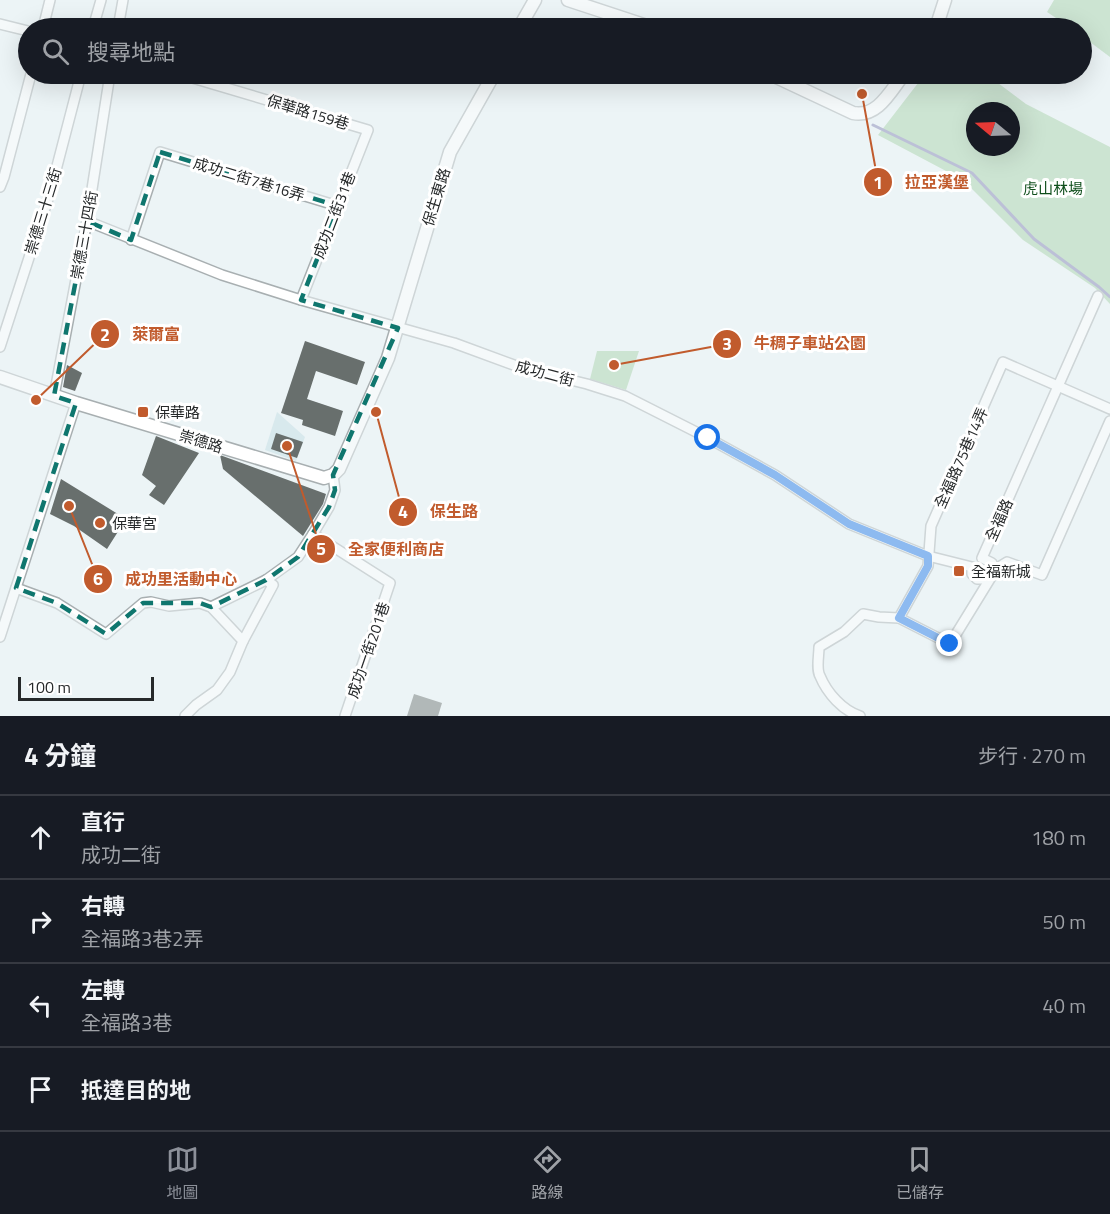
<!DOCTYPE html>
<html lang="zh-TW">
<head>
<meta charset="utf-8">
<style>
	:root { --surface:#171b24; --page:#20242c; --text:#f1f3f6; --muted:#9ea1a6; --line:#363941; --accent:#8c9099 }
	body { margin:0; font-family:"Titillium Web","Noto Sans TC",sans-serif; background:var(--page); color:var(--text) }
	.compass { position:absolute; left:966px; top:102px; width:54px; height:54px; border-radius:50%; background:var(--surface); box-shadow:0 6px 24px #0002; rotate:289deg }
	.scale { position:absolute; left:18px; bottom:15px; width:136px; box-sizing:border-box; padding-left:6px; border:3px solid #26292a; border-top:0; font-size:16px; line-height:21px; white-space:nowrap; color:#26292a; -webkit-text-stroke:4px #fff; paint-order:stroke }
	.stop { position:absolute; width:18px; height:18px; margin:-14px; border:4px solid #1a73e8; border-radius:50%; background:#fff }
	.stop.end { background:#1a73e8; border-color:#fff; box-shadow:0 2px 6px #0008 }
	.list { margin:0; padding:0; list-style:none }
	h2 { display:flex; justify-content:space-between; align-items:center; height:78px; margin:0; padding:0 24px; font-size:26px }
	h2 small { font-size:20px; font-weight:400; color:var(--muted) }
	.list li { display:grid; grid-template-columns:39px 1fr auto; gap:18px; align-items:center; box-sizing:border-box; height:84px; padding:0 24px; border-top:2px solid var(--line) }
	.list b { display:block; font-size:22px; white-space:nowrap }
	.list p { margin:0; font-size:20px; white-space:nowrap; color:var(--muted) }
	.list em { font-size:20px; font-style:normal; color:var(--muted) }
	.icon { flex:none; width:33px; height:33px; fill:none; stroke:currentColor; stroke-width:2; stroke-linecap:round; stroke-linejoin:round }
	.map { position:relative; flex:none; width:1110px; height:716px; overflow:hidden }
	.search { position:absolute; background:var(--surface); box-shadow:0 6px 24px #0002; left:18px; right:18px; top:18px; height:66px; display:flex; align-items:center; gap:15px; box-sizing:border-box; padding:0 21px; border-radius:33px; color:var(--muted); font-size:22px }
	.sheet { height:414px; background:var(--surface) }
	nav { display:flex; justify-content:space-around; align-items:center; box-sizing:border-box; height:84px; border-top:2px solid var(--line); background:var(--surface); font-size:16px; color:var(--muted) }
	nav a { display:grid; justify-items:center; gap:3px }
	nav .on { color:var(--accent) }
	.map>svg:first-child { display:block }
	.built { fill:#d8e9ed }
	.green { fill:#a5d0a7; fill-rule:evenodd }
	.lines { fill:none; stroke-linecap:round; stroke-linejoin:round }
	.stream { stroke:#8182b2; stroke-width:3 }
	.building { fill:#686f6d }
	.minor-casing { stroke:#a8afb1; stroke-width:12 }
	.tertiary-casing { stroke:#a8afb1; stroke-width:15 }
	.minor { stroke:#fff; stroke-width:9 }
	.tertiary { stroke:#fff; stroke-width:12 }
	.route { stroke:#1a73e8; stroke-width:8 }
	.marked { fill:none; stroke:#0f766e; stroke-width:4.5; stroke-dasharray:12 8; stroke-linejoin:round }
	.poi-dot { fill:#c15b2d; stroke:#fff; stroke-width:2 }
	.labels { text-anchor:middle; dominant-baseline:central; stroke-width:6; stroke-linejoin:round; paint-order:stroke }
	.street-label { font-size:15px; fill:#26292a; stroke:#fff }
	.park-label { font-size:15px; fill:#0e4e1b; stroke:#fff }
	.poi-label { font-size:15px; fill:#26292a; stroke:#fff; text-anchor:start }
	.leader { fill:none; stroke:#c15b2d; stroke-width:2 }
	.callout-dot { fill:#c15b2d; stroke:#fff; stroke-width:2 }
	.mark-label { font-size:18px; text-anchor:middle; font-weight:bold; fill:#fff }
	.callout-label { font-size:16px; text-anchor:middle; font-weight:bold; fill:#c15b2d; stroke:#fff; stroke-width:6; stroke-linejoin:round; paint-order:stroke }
</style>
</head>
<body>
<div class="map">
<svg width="1110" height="716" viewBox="0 0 1110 716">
	<rect width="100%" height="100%" fill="#ecf4f6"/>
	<!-- built -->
	<polygon class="built" points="277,412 305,437 296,461 265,450"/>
	<!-- green -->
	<g class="green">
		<polygon points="1054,0 1110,0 1110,57 1082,36 1082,28 1071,28 1047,12"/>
		<path d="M 925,74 L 986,74 L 1026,104 L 1110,147 L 1110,304 L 1095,288 L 1023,240 L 963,180 L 878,135 ZM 975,111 L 1011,111 L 1011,147 L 975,147 Z"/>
		<polygon points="597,351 639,351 626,390 590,379"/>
	</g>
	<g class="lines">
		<!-- stream -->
		<polyline class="stream" points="873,125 972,173 1034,239 1099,287 1110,297"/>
	</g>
	<!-- building -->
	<g class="building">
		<polygon points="305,341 365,362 357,385 316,371 307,399 343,411 335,436 302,425 303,420 281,413"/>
		<polygon points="67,365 82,373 75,391 63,387"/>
		<polygon points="276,433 303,442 297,458 271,449"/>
		<polygon points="156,436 199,453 164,505 149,495 156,486 142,475"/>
		<polygon points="220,455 326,494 323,504 303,536 223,469"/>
		<polygon points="61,479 126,519 107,549 74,526 50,514"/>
		<polygon points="414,694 442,703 438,716 407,716"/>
	</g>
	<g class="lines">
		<defs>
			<g id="minor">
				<polyline points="0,24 28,31"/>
				<polyline points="43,28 50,0"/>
				<polyline points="93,28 101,0"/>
				<polyline points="118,28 123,0"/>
				<polyline points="179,74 368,130 301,300"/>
				<polyline points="0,187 4,177 31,74"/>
				<polyline points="87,221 222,275 301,300 454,343 522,368 587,384 625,396 708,438 775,475 849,524 928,556 972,567 972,574 977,579 988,579 993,574"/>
				<polyline points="131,240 160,152 338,206"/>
				<polyline points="0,347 50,193 81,74"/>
				<polyline points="54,396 87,221 110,74"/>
				<polyline points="313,534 390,583 345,716"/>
				<polyline points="994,570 1007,562 1042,575 1110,421"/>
				<polyline points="16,588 57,603 106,634 143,603 151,602 169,606 200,603 211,607 243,641"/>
				<polyline points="211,607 266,580"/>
				<polyline points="899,618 928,566 931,526 1003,362 1110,409"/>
				<polyline points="0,637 76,403"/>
				<polyline points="185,716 196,705 217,690 230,672 243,641 273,585 266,580 298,557 313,534 329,507 335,490 333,475"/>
				<path d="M 860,716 C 843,711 827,693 820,676 C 816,669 819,656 819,647 L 844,632 L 863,614 L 879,617 L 899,618 L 950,644 L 993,574 L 992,563 L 982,558 L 1098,296"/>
			</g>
			<g id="tertiary">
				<polyline points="568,0 653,28"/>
				<polyline points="519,28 535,0"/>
				<polyline points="936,28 945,0"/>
				<path d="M 770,74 L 853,113 C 878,118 891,90 904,74"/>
				<polyline points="0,377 76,403 324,478 333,475 339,469 388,358 450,152 494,74"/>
			</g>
		</defs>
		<!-- minor casing -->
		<use href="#minor" class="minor-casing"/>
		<!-- tertiary casing -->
		<use href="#tertiary" class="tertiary-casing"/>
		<!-- minor -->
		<use href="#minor" class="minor"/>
		<!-- tertiary -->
		<use href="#tertiary" class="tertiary"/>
	</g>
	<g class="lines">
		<!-- route -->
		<polyline class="route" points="708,438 775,475 849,524 928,556 928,566 899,618 950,644"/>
	</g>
	<!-- marked area -->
	<path d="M0 0H1110V716H0ZM 160,152 L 338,206 L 301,300 L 398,328 L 333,475 L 335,490 L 329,507 L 298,557 L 266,580 L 211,607 L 200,603 L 143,603 L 106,634 L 57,603 L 16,588 L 76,403 L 54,396 L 87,221 L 131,240 Z" fill="#ecf4f6" fill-opacity=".55" fill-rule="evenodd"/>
	<path class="marked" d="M 160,152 L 338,206 L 301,300 L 398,328 L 333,475 L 335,490 L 329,507 L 298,557 L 266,580 L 211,607 L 200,603 L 143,603 L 106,634 L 57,603 L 16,588 L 76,403 L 54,396 L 87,221 L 131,240 Z"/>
	<!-- markers -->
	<g class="poi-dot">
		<rect x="137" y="406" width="12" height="12" rx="3"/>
		<circle cx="100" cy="523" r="6"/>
		<rect x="953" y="565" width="12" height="12" rx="3"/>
	</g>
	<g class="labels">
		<!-- street labels -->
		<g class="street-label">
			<text transform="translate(308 112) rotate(17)">保華路159巷</text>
			<text transform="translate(249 179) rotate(17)">成功二街7巷16弄</text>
			<text transform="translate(436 197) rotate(-73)">保生東路</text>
			<text transform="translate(43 211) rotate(-73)">崇德三十三街</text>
			<text transform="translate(334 215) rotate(-69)">成功二街31巷</text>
			<text transform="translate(84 235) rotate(-80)">崇德三十四街</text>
			<text transform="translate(545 373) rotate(15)">成功二街</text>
			<text transform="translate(201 441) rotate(17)">崇德路</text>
			<text transform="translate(961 458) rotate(-66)">全福路75巷14弄</text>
			<text transform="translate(999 520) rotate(-66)">全福路</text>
			<text transform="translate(368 650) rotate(-71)">成功一街201巷</text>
		</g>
		<!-- park labels -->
		<g class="park-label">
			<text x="1053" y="188">虎山林場</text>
		</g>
		<!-- poi labels -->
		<g class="poi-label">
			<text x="155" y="412">保華路</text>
			<text x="112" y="523">保華宮</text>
			<text x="971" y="571">全福新城</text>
		</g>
	</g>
	<!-- callouts -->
	<path class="leader" d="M862 94L878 182M36 400L105 334M614 365L727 344M376 412L403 512M287 446L321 549M69 506L98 579"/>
	<g class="callout-dot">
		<circle cx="862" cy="94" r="6"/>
		<circle cx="36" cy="400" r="6"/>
		<circle cx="614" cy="365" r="6"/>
		<circle cx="376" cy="412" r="6"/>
		<circle cx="287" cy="446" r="6"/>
		<circle cx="69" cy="506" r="6"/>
		<circle cx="878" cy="182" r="15"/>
		<circle cx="105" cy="334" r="15"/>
		<circle cx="727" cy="344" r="15"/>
		<circle cx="403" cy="512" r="15"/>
		<circle cx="321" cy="549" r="15"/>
		<circle cx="98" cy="579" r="15"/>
	</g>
	<g class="mark-label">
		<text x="878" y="189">1</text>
		<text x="105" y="341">2</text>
		<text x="727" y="350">3</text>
		<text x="403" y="518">4</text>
		<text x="321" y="555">5</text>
		<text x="98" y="585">6</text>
	</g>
	<g class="callout-label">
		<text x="937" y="188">拉亞漢堡</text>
		<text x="156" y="340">萊爾富</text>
		<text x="810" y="349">牛稠子車站公園</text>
		<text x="454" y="517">保生路</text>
		<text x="396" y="555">全家便利商店</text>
		<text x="181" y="585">成功里活動中心</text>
	</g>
</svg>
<svg class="compass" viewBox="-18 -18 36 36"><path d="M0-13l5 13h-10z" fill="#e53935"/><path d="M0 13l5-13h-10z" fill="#9ea1a6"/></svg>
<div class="scale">100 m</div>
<div class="stop" style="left:708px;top:438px"></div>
<div class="stop end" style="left:950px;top:644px"></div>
<div class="search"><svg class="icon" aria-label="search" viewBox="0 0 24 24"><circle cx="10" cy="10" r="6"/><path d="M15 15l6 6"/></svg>搜尋地點</div>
</div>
<section class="sheet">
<h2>4 分鐘<small>步行 · 270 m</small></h2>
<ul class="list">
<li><svg class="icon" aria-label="ahead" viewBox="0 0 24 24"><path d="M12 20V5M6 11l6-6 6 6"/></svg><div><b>直行</b><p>成功二街</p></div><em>180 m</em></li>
<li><svg class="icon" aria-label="right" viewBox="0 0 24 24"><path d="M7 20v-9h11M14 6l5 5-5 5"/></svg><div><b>右轉</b><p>全福路3巷2弄</p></div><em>50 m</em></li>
<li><svg class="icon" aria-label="left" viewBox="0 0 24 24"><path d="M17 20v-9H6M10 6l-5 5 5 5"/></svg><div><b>左轉</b><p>全福路3巷</p></div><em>40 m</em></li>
<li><svg class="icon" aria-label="arrive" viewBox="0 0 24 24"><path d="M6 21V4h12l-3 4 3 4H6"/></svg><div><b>抵達目的地</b></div></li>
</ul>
</section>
<nav>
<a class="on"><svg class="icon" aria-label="map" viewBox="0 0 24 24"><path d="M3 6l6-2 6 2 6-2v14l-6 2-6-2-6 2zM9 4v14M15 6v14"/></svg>地圖</a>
<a><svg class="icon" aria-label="directions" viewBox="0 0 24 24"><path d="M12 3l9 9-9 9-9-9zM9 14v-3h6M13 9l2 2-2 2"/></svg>路線</a>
<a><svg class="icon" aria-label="saved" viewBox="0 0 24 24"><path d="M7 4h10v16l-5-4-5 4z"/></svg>已儲存</a>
</nav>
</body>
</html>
